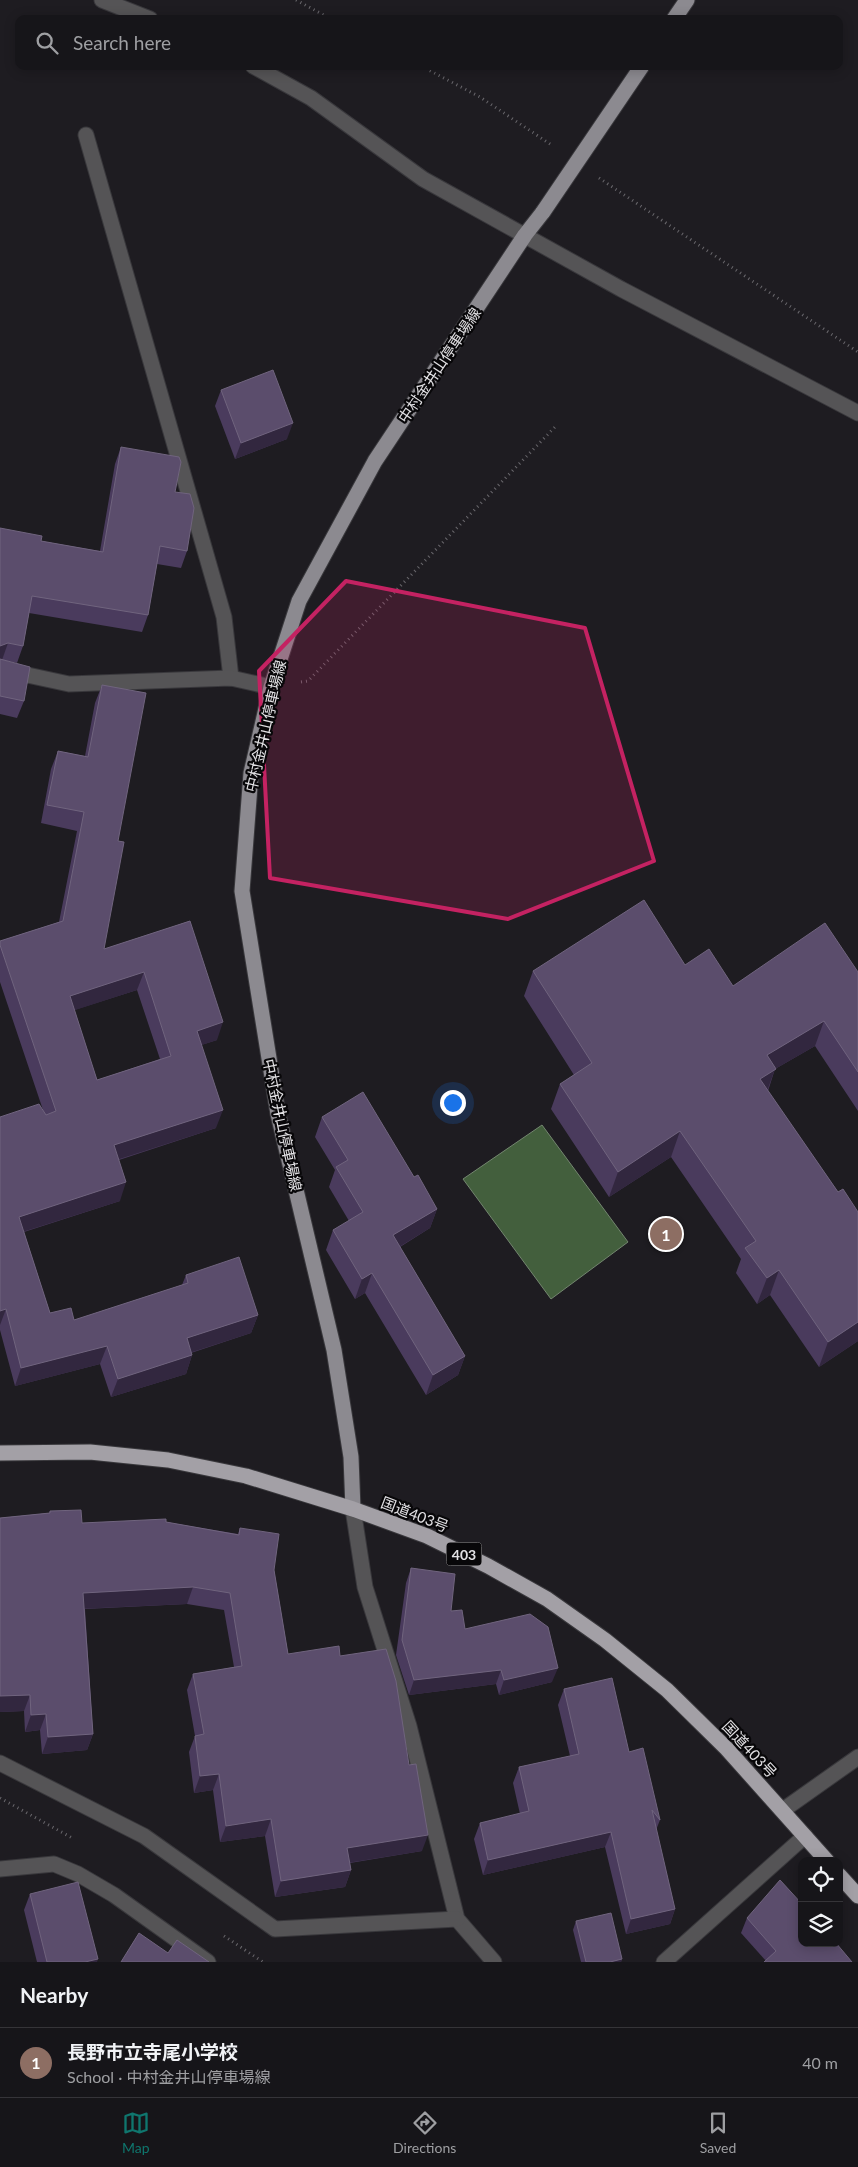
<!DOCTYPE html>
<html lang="en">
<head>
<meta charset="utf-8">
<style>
	:root { --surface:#161519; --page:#1f1e22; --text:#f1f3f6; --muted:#9e9fa2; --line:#353438; --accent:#0f766e }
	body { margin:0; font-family:Lato,"Noto Sans JP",sans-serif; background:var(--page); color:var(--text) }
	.controls { position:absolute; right:15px; bottom:15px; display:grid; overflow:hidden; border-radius:10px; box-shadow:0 2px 12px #0003 }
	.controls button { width:45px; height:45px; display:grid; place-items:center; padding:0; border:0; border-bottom:1px solid var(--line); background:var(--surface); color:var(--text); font:25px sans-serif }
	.you { position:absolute; left:452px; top:1102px; width:18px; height:18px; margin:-12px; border:4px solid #fff; border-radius:50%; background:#1a73e8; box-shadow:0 0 0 8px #1a73e833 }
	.badge { display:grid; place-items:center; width:32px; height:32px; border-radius:50%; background:var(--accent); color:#fff; font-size:16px; font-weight:700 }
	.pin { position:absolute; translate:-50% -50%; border:2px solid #fff; box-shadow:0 1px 5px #0006 }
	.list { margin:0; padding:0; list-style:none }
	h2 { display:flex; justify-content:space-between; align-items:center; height:65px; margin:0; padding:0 20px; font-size:21px }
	h2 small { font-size:16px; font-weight:400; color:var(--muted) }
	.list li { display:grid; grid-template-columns:32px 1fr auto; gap:15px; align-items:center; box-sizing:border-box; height:70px; padding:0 20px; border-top:1px solid var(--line) }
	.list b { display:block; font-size:19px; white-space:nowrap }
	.list p { margin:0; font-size:16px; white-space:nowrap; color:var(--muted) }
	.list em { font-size:16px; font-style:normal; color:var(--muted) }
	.icon { flex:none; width:28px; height:28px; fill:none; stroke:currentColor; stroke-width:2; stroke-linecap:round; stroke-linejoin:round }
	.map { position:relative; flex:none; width:858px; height:1962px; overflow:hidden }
	.search { position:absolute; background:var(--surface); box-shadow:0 2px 12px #0003; left:15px; right:15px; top:15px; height:55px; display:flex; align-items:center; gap:12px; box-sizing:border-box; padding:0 18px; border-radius:10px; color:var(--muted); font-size:19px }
	.sheet { height:135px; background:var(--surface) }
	nav { display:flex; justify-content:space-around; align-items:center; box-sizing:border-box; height:70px; border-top:1px solid var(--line); background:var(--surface); font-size:14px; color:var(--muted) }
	nav a { display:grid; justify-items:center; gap:2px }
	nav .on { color:var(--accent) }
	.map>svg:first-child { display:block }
	.water { fill:#435f3d; stroke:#73866f }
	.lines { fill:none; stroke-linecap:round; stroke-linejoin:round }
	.minor-casing { stroke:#39383c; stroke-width:17 }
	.major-casing { stroke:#39383c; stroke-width:17 }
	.highway-casing { stroke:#39383c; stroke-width:17 }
	.path { stroke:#6a686d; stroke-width:3; stroke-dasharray:1 4; stroke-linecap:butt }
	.minor { stroke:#555456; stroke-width:15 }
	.major { stroke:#8c8a90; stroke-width:15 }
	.highway { stroke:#a3a0a6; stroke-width:15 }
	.major-bridge-casing { stroke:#39383c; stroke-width:17; stroke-linecap:butt }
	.major-bridge { stroke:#8c8a90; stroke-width:15 }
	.wall { fill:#4a3b5d; fill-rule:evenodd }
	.shaded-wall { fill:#32273f }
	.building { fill:#5b4d6c; stroke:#70647e; fill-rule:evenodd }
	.marked { fill:#c42262; fill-opacity:0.2; stroke:#c42262; stroke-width:4; stroke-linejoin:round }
	.labels { text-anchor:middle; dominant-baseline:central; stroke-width:4.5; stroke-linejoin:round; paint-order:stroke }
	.shield { fill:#080709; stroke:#a1a0a2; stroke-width:1 }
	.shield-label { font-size:14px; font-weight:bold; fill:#e2e1e4 }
	.street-label { font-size:15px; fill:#e2e1e4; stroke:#080709 }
</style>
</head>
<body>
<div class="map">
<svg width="858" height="1962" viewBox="0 0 858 1962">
	<rect width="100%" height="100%" fill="#1e1c21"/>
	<!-- water -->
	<polygon class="water" points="542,1125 628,1242 551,1299 463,1179"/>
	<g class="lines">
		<defs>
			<g id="minor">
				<polyline points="102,0 150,19"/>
				<polyline points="253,66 311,98 423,179 621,289 858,413"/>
				<polyline points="86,135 224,617 231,678"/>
				<polyline points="0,669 69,684 231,678 271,687"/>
				<polyline points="353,1509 365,1587 409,1726 457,1919 494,1962"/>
				<polyline points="0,1763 144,1836 275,1929 457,1919"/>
				<polyline points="783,1810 858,1757"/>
				<polyline points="0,1869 54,1864 78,1874 114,1895 208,1962"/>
				<polyline points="664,1962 805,1836"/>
			</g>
			<g id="major">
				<polyline points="674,19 687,0"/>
				<polyline points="353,1509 351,1457 334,1350 278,1114 242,891 251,773 271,687 299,601 375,461 525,235 543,212"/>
			</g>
			<g id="highway">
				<polyline points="0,1453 90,1452 168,1460 246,1476 353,1509 427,1536 488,1566 547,1599 605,1640 667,1690 727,1749 827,1861"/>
				<polyline points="839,1875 858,1896"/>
			</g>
		</defs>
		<!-- minor casing -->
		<use href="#minor" class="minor-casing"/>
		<!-- major casing -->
		<use href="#major" class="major-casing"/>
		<!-- highway casing -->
		<use href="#highway" class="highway-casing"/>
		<!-- path -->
		<g class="path">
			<polyline points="296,0 331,19"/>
			<polyline points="421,66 480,97 553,146"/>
			<polyline points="599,178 858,352"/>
			<polyline points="301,682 308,681 556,426"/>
			<polyline points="0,1798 74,1839"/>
			<polyline points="224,1936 263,1962"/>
		</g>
		<!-- minor -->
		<use href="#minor" class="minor"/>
		<!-- major -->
		<use href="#major" class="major"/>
		<!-- highway -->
		<use href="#highway" class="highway"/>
		<defs>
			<polyline id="major-bridge" points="543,212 642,66"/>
		</defs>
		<!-- major-bridge casing -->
		<use href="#major-bridge" class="major-bridge-casing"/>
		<!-- major-bridge -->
		<use href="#major-bridge" class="major-bridge"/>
	</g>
	<!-- wall -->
	<g class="wall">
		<polygon points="221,390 287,439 235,459 215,406"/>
		<polygon points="121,447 175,492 187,551 181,568 157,564 148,615 142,632 29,613 23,646 17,663 7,661 24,701 17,718 0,714 0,528 41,541 100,551 115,464"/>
		<path d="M 102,685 L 118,841 L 104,949 L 190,921 L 217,1040 L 201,1045 L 216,1128 L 119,1160 L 120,1201 L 24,1232 L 50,1313 L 74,1320 L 182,1285 L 186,1275 L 258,1315 L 251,1333 L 191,1353 L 192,1355 L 186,1374 L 111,1397 L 100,1364 L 15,1386 L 0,1330 L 0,1117 L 43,1110 L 0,982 L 0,941 L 59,922 L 77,831 L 41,823 L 51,769 L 58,751 L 85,756 L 95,703 ZM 137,990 L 160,1059 L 97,1080 L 74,1010 Z"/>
		<polygon points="685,965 733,986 858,972 858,1111 815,1046 775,1069 768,1091 838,1192 858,1212 858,1341 819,1367 770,1295 757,1304 736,1273 741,1259 671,1157 609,1197 551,1109 560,1084 574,1075 524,996 533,971"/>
		<polygon points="322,1117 414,1177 437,1209 430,1228 400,1247 465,1356 458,1375 426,1395 365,1293 355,1299 326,1250 333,1230 349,1221 329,1187 335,1170 315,1137"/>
		<polygon points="50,1511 82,1523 166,1522 238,1534 240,1528 274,1570 288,1654 340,1656 422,1851 350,1863 351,1870 345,1887 275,1897 265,1836 220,1842 213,1790 194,1793 189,1752 195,1736 187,1690 193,1674 234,1667 224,1610 187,1604 85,1609 93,1734 87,1750 42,1754 40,1730 25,1732 24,1711 0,1712 0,1518 49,1513"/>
		<polygon points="411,1568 451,1611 465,1629 552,1682 499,1695 496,1684 409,1695 396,1655 406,1583"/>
		<polygon points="564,1689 629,1752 660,1820 656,1830 675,1909 670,1924 626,1934 605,1847 483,1875 474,1839 480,1823 520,1814 513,1783 519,1767 570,1756 558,1705"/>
		<polygon points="30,1894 97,1962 37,1962 24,1910"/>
		<polygon points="747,1918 852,1962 766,1961 741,1933"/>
		<polygon points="576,1921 622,1959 621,1962 581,1962 573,1930"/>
	</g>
	<!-- shaded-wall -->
	<g class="shaded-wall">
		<polygon points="293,423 287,439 235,459 241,443"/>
		<polygon points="8,643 2,660 0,660 0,646"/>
		<polygon points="144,972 137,990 63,1014 70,996"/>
		<polygon points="824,1021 815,1046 775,1069 766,1094 751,1104 767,1055"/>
		<polygon points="223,1022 217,1040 190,1049 197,1031"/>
		<polygon points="223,1110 216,1128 107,1163 114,1145"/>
		<polygon points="680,1131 671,1157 609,1197 618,1172"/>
		<polygon points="126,1182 120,1201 13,1235 19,1217"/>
		<polygon points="437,1209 430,1228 386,1255 393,1235"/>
		<polygon points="779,1270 770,1295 757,1304 767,1278"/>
		<polygon points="372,1273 365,1293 355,1299 362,1279"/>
		<polygon points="6,1309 0,1325 0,1311"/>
		<polygon points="258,1315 251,1333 180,1356 187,1338"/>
		<polygon points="858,1322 858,1341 819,1367 828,1342"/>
		<polygon points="107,1346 100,1364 15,1386 21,1368"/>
		<polygon points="192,1355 186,1374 111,1397 118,1379"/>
		<polygon points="465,1356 458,1375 426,1395 433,1375"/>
		<polygon points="193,1587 187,1604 77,1609 83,1593"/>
		<polygon points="558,1668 552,1682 499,1695 504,1680"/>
		<polygon points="501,1670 496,1684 409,1695 414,1680"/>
		<polygon points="30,1695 24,1711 0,1712 0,1696"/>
		<polygon points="46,1714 40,1730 25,1732 31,1715"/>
		<polygon points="93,1734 87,1750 42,1754 48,1737"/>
		<polygon points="219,1774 213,1790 194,1793 200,1776"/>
		<polygon points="271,1819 265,1836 220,1842 226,1826"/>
		<polygon points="611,1832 605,1847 483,1875 488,1860"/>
		<polygon points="428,1835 422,1851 341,1864 347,1848"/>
		<polygon points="351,1870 345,1887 275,1897 281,1881"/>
		<polygon points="675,1909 670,1924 626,1934 631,1919"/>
		<polygon points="98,1959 97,1962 85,1962"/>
		<polygon points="622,1959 621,1962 610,1962"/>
	</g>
	<!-- building -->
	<g class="building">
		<polygon points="273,370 293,423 241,443 221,390"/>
		<polygon points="121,447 179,457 181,462 175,492 190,494 194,508 187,551 160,546 148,615 32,596 23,646 8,643 0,646 0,528 42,536 41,541 103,552"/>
		<polygon points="0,659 30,667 24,701 0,696"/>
		<path d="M 102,685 L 146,693 L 118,841 L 124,842 L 104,949 L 190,921 L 223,1022 L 197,1031 L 223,1110 L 114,1145 L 126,1182 L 19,1217 L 50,1313 L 71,1308 L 74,1320 L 188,1283 L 186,1275 L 239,1257 L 258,1315 L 187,1338 L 192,1355 L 118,1379 L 107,1346 L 21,1368 L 6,1309 L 0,1311 L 0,1117 L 39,1104 L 46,1115 L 56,1111 L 0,945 L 0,941 L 63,921 L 84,812 L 47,805 L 58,751 L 88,757 ZM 144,972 L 171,1056 L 97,1080 L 70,996 Z"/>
		<polygon points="644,900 685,965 709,949 733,986 825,923 858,972 858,1072 824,1021 767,1055 776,1069 760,1079 838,1192 843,1189 858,1212 858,1322 828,1342 779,1270 767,1278 745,1248 756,1241 680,1131 618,1172 560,1084 592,1063 533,971"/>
		<polygon points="363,1092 414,1177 418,1175 437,1209 393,1235 465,1356 433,1375 372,1273 362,1279 333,1230 363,1212 336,1167 348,1160 322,1117"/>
		<polygon points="81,1510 82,1523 166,1519 166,1522 239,1535 240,1528 279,1534 274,1570 288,1654 339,1646 340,1656 386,1649 396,1681 409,1765 416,1764 428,1835 347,1848 351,1870 281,1881 271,1819 226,1826 219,1774 200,1776 195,1736 204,1734 193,1674 242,1666 230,1593 193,1587 83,1593 93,1734 48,1737 46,1714 31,1715 30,1695 0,1696 0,1518 50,1513 50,1511"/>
		<polygon points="411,1568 455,1574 451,1611 462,1610 465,1629 530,1614 548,1627 558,1668 504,1680 501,1670 414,1680 402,1640"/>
		<polygon points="612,1678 629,1752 643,1748 660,1820 652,1810 675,1909 631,1919 611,1832 488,1860 480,1823 529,1811 519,1767 579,1754 564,1689"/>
		<polygon points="780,1880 802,1904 802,1943 836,1943 852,1962 764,1962 776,1951 747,1918"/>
		<polygon points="78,1882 98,1959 85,1962 47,1962 30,1894"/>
		<polygon points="611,1913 622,1959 610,1962 586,1962 576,1921"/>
		<polygon points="139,1933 168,1953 177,1940 209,1962 121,1962"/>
	</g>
	<!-- marked area -->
	<path class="marked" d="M 346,581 L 585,628 L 654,861 L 508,919 L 270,878 L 259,671 Z"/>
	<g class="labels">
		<!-- shield labels -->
		<rect class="shield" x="446.5" y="1542.5" width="35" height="23" rx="4"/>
		<g class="shield-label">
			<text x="464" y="1554">403</text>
		</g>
		<!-- street labels -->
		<g class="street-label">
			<text transform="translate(439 365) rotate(-56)">中村金井山停車場線</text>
			<text transform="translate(265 726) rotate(-77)">中村金井山停車場線</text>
			<text transform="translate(283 1125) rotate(78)">中村金井山停車場線</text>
			<text transform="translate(415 1514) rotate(21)">国道403号</text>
			<text transform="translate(750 1749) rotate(47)">国道403号</text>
		</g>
	</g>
</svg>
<div class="controls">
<button><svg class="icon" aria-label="locate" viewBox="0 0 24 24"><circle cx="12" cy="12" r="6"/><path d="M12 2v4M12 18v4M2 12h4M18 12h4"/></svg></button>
<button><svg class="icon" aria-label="layers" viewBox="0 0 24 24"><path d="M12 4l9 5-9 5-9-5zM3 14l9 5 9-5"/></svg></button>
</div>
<div class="you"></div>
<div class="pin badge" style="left:666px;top:1234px;background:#8d6e63">1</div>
<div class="search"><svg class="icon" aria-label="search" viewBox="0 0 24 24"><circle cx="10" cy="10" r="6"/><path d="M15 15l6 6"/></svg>Search here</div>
</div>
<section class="sheet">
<h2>Nearby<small></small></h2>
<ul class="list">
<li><span class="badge" style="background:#8d6e63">1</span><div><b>長野市立寺尾小学校</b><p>School · 中村金井山停車場線</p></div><em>40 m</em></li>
</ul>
</section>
<nav>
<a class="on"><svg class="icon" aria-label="map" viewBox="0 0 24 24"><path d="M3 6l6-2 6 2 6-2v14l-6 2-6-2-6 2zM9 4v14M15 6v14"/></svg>Map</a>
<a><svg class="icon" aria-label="directions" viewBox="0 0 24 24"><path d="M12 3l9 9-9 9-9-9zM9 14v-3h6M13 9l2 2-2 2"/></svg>Directions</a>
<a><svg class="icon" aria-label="saved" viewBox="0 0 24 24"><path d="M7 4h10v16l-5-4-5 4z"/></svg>Saved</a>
</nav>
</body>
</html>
